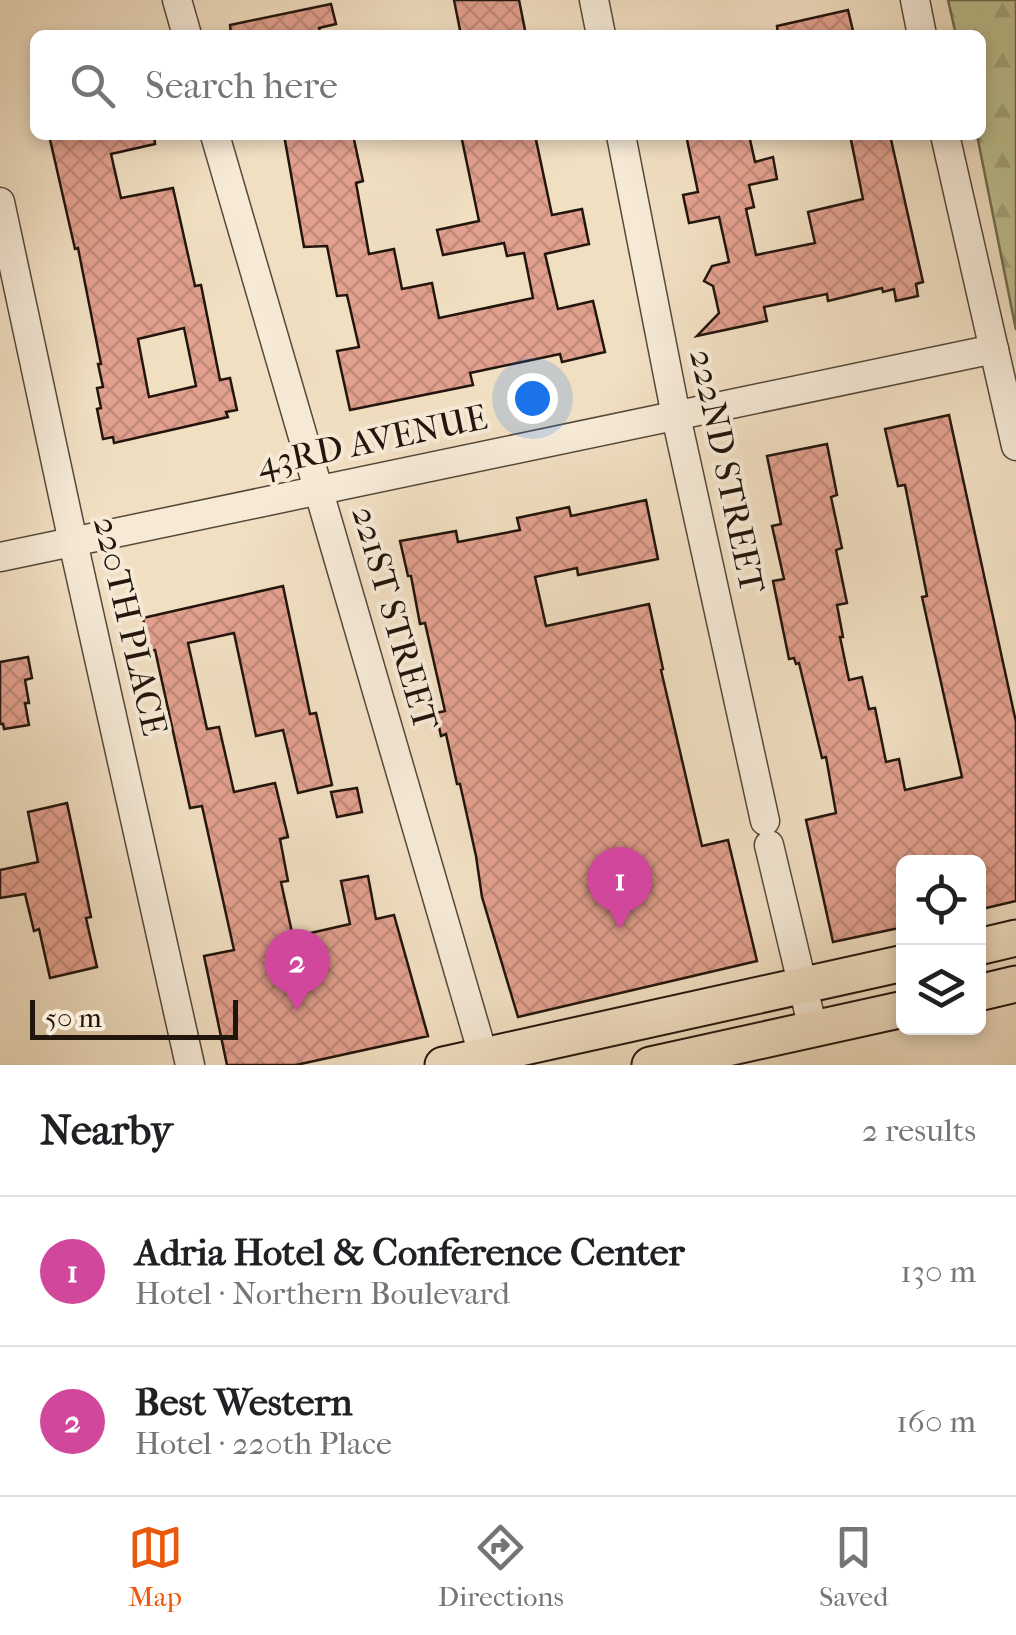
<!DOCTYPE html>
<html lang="en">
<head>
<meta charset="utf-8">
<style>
	:root { --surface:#fff; --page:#f2f2f2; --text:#202124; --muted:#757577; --line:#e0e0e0; --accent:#ea580c }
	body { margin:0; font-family:"IM FELL French Canon",serif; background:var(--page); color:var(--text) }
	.controls { position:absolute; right:30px; bottom:30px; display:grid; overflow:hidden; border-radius:15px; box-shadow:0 5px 15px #0003 }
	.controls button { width:90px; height:90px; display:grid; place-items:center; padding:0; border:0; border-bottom:2px solid var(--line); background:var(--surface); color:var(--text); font:50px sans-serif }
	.scale { position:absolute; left:30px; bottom:25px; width:208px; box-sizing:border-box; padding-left:10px; border:5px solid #22150c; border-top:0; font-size:28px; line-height:35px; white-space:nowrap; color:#22150c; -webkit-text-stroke:8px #f6ead7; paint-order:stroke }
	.you { position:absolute; left:532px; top:398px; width:35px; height:35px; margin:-25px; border:8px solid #fff; border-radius:50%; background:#1a73e8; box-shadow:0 0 0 15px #1a73e833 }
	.badge { display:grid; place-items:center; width:65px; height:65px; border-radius:50%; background:var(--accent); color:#fff; font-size:32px; font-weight:700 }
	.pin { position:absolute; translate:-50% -82px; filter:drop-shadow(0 2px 5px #0008) }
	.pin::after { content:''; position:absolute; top:52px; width:35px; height:30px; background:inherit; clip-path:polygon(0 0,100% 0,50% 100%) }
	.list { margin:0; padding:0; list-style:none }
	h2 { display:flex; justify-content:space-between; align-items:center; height:130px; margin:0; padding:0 40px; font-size:42px }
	h2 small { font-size:32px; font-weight:400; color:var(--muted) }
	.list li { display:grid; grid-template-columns:65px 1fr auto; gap:30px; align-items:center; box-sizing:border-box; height:150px; padding:0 40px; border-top:2px solid var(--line) }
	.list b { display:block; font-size:38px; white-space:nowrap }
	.list p { margin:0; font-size:32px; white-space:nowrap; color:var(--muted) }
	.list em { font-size:32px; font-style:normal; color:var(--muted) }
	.icon { flex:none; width:55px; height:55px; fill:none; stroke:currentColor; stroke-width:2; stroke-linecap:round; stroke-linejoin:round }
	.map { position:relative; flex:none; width:1016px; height:1065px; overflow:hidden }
	.search { position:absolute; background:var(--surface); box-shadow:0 5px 15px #0003; left:30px; right:30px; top:30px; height:110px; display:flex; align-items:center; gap:25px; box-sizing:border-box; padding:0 35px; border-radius:15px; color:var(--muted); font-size:38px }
	.sheet { height:430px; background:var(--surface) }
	nav { display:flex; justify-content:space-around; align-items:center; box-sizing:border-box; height:140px; border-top:2px solid var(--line); background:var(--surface); font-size:28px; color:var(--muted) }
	nav a { display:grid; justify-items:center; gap:5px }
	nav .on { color:var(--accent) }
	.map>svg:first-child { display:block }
	.forest { fill:url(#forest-firs); stroke:#706b4e; stroke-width:2.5 }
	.building { fill:url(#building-cross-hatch); stroke:#22150c; stroke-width:2.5; fill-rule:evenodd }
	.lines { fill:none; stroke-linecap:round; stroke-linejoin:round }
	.minor-casing { stroke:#56483a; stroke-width:31 }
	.major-casing { stroke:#22150c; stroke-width:39 }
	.minor { stroke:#f6ead7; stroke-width:28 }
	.major { stroke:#f1dfc2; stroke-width:35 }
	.labels { text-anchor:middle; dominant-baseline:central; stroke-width:8; stroke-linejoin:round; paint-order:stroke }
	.street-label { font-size:35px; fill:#22150c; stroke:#f6ead7 }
</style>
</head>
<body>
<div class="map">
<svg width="1016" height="1065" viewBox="0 0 1016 1065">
	<defs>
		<pattern id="forest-firs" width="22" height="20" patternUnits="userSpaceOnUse" patternTransform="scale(2.5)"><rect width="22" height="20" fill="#bdc190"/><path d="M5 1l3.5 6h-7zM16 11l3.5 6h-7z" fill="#a2a57b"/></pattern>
		<pattern id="building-cross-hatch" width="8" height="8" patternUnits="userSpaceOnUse" patternTransform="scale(2.5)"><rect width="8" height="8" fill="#e2a08e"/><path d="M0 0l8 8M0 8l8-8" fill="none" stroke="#c28979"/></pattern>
	</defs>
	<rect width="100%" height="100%" fill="#f1dfc2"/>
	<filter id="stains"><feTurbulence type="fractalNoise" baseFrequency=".002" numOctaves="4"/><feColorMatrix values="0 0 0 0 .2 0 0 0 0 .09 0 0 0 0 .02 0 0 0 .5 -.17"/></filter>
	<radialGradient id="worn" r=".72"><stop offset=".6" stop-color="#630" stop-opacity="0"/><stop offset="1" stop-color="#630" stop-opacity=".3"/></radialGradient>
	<!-- forest -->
	<polygon class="forest" points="948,0 1016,0 1016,330 977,135 981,135 981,35 956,35"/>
	<!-- building -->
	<g class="building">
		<polygon points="454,0 519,0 526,35 461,35"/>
		<polygon points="331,4 336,24 319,28 321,35 231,35 230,25"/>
		<polygon points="848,10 854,35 778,35 777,26"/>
		<path d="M 49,135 L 154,135 L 155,144 L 111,154 L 121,198 L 173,188 L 195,286 L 201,285 L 220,380 L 230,378 L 237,410 L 226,412 L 228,417 L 114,443 L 113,437 L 103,439 L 97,409 L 101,408 L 97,388 L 103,387 L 98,364 L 101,364 L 78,248 L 75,249 ZM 184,328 L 196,386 L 149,397 L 138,339 Z"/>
		<polygon points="284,135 353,135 363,181 356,183 369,254 394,249 402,289 432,283 439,318 533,298 524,253 507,256 504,243 443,255 437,230 479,221 461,135 535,135 552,215 582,209 589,244 545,254 558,309 593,301 605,352 562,362 560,354 470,373 473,385 350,410 337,351 359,347 347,295 337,296 327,246 304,247"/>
		<polygon points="686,135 749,135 755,162 773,157 777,179 749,185 754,207 746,209 756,255 815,243 808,212 863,199 850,135 890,135 923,282 916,284 918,296 896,301 894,289 883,292 882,288 828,301 827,294 764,307 767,321 697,336 719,313 713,286 704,281 712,266 729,262 719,217 689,223 683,195 698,192"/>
		<polygon points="949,415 1016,722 1016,901 978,910 978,862 904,862 904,927 833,942 806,820 836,813 826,757 822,758 799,663 796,664 794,658 789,659 773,581 784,579 772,526 781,524 767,456 827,444 837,495 831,497 842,548 836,550 847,603 837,605 843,637 840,637 849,680 862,677 869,709 875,708 886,762 899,759 905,790 962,777 922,597 927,596 905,485 898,486 885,429"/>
		<polygon points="646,500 658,559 578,575 577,568 535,577 546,626 649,604 663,669 661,670 702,846 728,840 757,961 518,1017 482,897 476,856 460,784 457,784 446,734 441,736 436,713 445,711 425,623 420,624 411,576 408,576 400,541 456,531 458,542 520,530 517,518 569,507 571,516"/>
		<polygon points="283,586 310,714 316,713 332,785 298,793 283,730 256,736 234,633 188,643 207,729 219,727 234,792 275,783 288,837 280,839 288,881 281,882 293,937 350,924 341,881 368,876 376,919 394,915 428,1036 296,1065 227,1065 204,956 234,950 202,806 190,808 155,650 149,651 143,618"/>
		<polygon points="28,657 32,678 25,680 29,703 25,703 29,725 4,729 3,724 0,724 0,662"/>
		<polygon points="357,788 362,812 337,817 331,792"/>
		<polygon points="67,803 91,917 86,918 97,967 50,978 39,929 34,931 25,894 0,898 0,870 38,862 28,812"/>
	</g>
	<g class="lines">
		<defs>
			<g id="minor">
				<polyline points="177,0 187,35"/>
				<polyline points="594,0 601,35"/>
				<polyline points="915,0 922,35"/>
				<polyline points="215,135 486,1065"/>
				<polyline points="621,135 676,416 765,821"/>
				<polyline points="945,135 1016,446"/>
				<polyline points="0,202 73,542 190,1065"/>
				<polyline points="0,557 994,349"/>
				<polyline points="769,845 813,1029"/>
			</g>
			<g id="major">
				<polyline points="978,947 1016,938"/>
				<polyline points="978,993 1016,984"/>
				<polyline points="443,1065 904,963"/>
				<polyline points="650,1065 904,1009"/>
			</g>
		</defs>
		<!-- minor casing -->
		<use href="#minor" class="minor-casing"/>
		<!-- major casing -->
		<use href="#major" class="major-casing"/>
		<!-- minor -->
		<use href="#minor" class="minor"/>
		<!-- major -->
		<use href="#major" class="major"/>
	</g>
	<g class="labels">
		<!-- street labels -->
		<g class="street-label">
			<text transform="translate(372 441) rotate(-12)">43RD AVENUE</text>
			<text transform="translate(727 471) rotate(78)">222ND STREET</text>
			<text transform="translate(395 618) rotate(74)">221ST STREET</text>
			<text transform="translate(130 626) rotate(77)">220TH PLACE</text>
		</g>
	</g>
	<rect width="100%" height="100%" filter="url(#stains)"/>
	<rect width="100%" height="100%" fill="url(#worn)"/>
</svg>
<div class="controls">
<button><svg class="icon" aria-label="locate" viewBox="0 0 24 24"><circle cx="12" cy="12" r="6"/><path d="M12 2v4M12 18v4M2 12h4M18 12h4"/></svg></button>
<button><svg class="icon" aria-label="layers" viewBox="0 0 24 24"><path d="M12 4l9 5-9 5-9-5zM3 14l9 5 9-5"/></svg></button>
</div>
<div class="scale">50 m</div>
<div class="you"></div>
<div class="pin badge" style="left:620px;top:929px;background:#d1479c">1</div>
<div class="pin badge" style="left:297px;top:1011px;background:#d1479c">2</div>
<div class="search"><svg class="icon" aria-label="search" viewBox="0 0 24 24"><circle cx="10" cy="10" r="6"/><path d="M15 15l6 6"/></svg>Search here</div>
</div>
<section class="sheet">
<h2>Nearby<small>2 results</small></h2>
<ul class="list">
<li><span class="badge" style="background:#d1479c">1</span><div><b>Adria Hotel &amp; Conference Center</b><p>Hotel · Northern Boulevard</p></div><em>130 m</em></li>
<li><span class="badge" style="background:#d1479c">2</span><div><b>Best Western</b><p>Hotel · 220th Place</p></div><em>160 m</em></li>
</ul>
</section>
<nav>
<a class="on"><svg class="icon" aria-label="map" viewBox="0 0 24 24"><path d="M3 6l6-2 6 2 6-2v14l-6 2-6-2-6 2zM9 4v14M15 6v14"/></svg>Map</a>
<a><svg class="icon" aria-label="directions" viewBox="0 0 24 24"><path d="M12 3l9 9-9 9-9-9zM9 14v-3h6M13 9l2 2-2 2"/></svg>Directions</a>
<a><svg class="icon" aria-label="saved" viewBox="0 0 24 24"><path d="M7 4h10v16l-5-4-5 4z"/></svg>Saved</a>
</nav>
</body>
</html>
